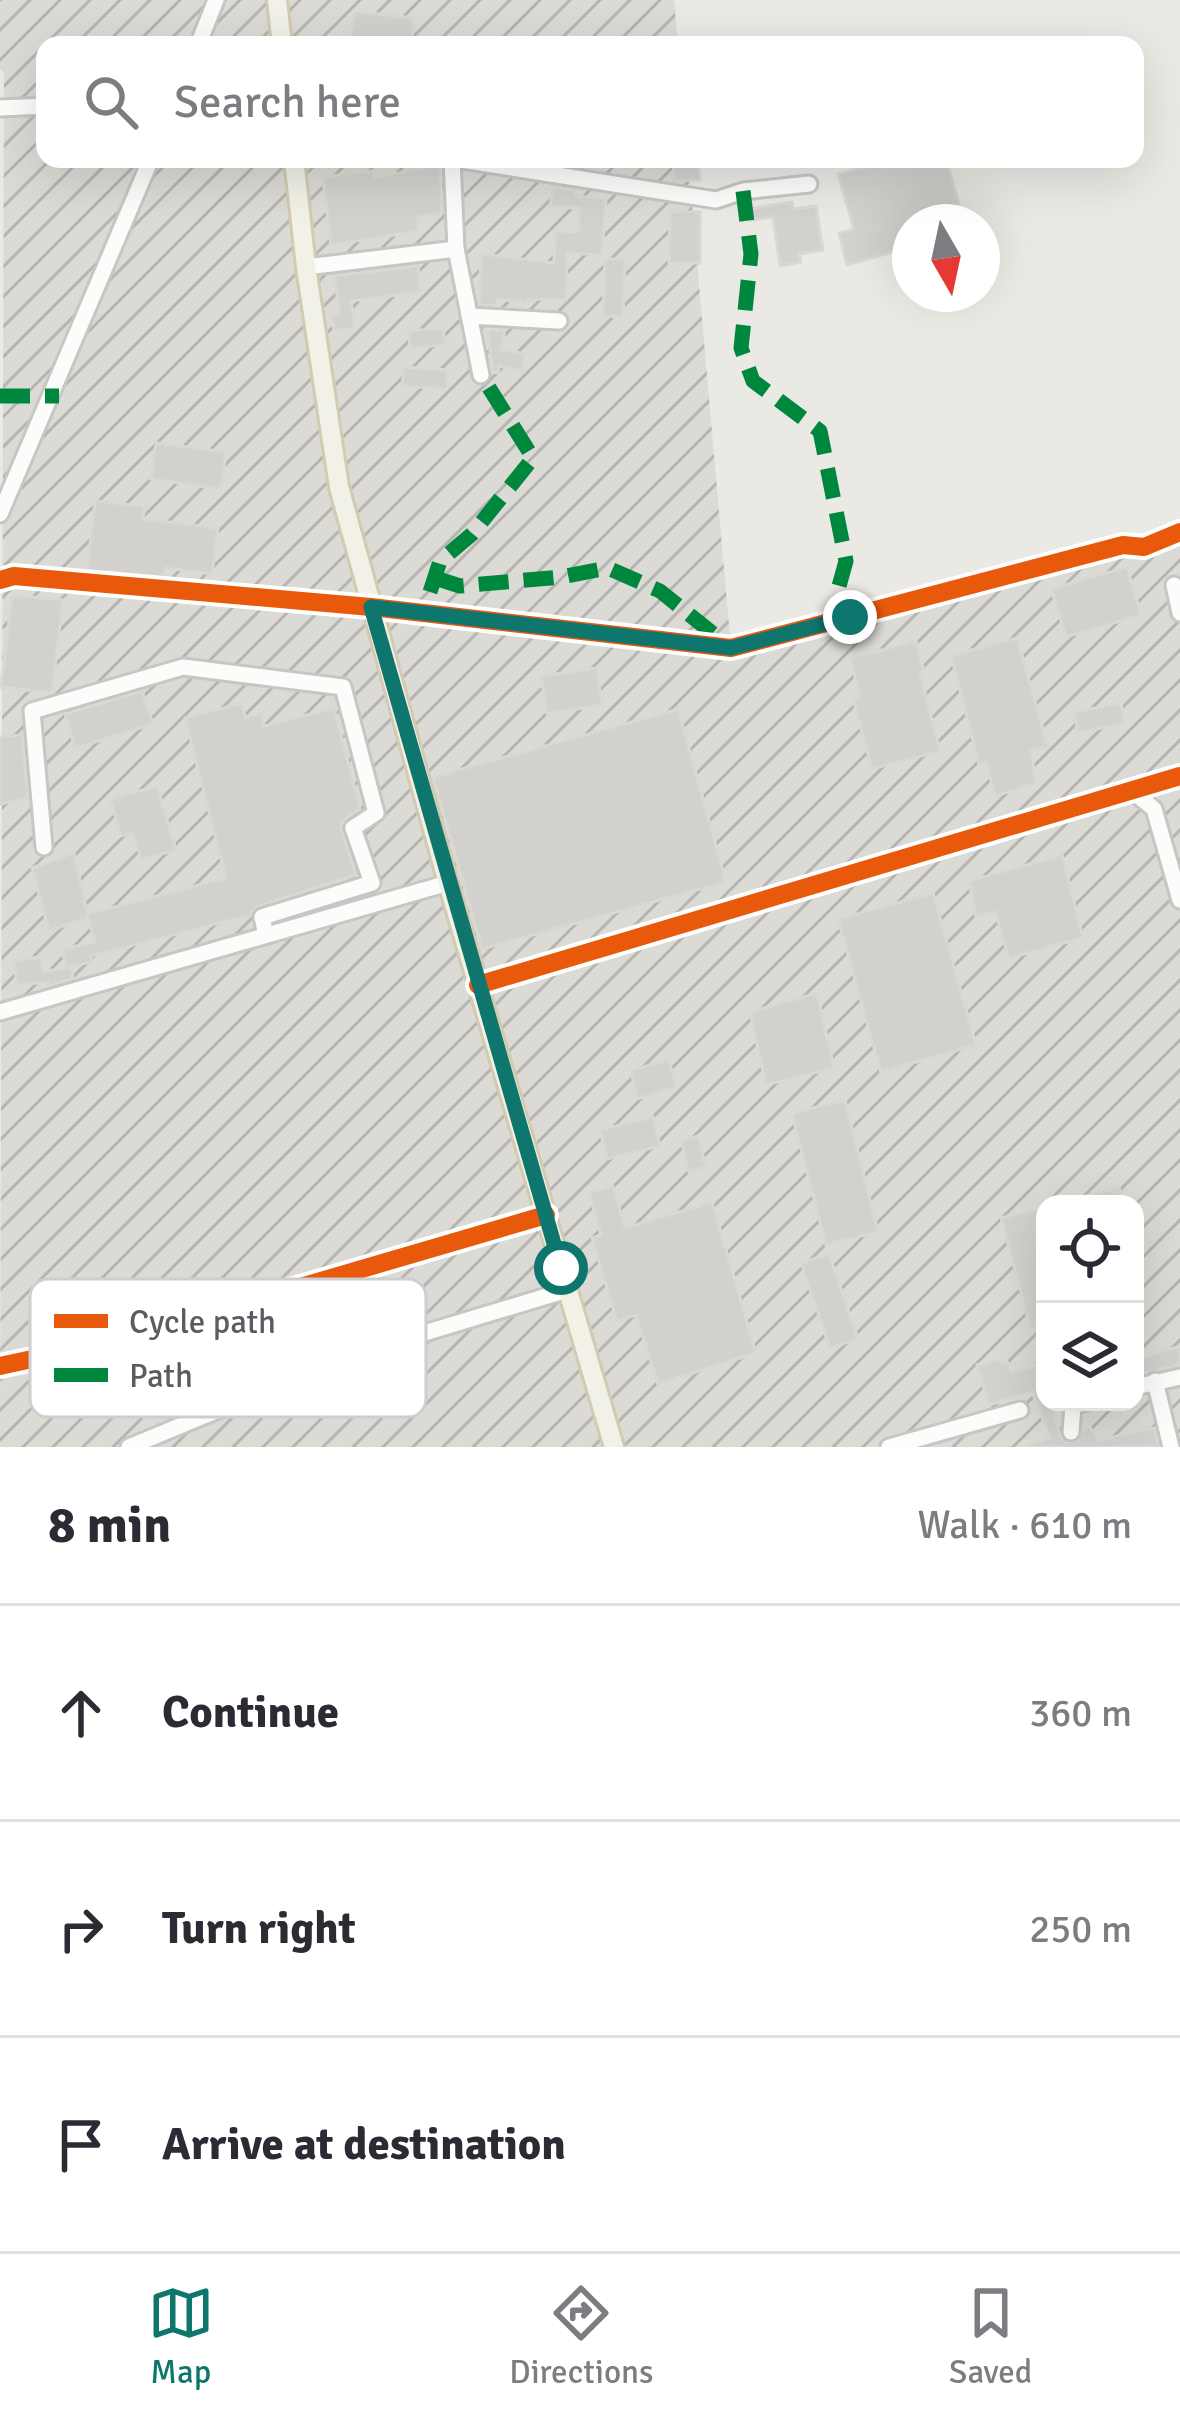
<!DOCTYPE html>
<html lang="en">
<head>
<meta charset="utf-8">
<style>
	:root { --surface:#fff; --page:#f2f2f3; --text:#2b2b33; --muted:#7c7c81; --line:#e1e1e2; --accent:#0f766e }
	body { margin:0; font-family:Signika,sans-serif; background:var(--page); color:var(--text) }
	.controls { position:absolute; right:36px; bottom:36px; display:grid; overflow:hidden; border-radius:24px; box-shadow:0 12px 48px #0002 }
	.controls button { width:108px; height:108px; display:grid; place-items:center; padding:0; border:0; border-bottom:3px solid var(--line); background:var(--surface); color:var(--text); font:60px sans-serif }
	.compass { position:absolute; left:892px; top:204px; width:108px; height:108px; border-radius:50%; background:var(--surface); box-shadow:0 12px 48px #0002; rotate:171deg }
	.stop { position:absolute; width:36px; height:36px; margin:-27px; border:9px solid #0f766e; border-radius:50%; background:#fff }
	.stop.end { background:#0f766e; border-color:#fff; box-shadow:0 3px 12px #0008 }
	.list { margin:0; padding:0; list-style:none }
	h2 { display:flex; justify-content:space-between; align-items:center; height:156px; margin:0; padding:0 48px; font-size:51px }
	h2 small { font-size:39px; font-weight:400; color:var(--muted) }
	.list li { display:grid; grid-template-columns:78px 1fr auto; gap:36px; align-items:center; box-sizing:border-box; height:216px; padding:0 48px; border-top:3px solid var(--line) }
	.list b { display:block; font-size:45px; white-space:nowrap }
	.list em { font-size:39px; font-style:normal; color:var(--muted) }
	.icon { flex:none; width:66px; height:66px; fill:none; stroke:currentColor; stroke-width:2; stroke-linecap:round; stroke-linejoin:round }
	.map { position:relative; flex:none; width:1180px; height:1447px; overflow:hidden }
	.search { position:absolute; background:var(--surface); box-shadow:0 12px 48px #0002; left:36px; right:36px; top:36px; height:132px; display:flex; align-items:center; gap:30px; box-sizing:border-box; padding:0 42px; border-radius:24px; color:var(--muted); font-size:45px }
	.sheet { height:804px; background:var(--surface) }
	nav { display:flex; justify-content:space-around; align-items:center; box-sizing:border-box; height:168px; border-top:3px solid var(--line); background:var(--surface); font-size:33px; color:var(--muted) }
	nav a { display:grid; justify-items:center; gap:6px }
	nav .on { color:var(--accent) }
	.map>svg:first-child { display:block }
	.industrial { fill:url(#industrial-furrows); fill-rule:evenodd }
	.building { fill:#d2d1ce; stroke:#dad8d3; stroke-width:3 }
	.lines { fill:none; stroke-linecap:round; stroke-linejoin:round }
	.minor-casing { stroke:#c6c6c4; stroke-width:21 }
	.major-casing { stroke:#d3cbb1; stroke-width:24 }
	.minor { stroke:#fcfcfb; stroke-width:15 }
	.major { stroke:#f2f1e7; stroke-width:18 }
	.quiet { stroke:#00873e; stroke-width:15; stroke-dasharray:30 15; stroke-linecap:butt }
	.cycleway-casing { stroke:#fff; stroke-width:26 }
	.cycleway { stroke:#e8590c; stroke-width:18 }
	.route { stroke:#0f766e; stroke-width:15 }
	.key { fill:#fff; stroke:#cdced0; stroke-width:3 }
	.key-label { font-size:33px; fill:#595d62 }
</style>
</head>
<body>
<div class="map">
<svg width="1180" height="1447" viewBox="0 0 1180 1447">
	<defs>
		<pattern id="industrial-furrows" width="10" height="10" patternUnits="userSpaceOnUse" patternTransform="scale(3)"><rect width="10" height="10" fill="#dbdad5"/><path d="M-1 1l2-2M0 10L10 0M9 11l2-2" fill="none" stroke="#b5b4b0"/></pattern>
	</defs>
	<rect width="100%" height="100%" fill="#eae9e4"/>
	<!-- industrial -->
	<path class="industrial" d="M 0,0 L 674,0 L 678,45 L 45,45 L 45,159 L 688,159 L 731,648 L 1180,532 L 1180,1447 L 0,1447 L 4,72 L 0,69 ZM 1045,1204 L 1135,1204 L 1135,1402 L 1045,1402 Z"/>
	<!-- building -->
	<g class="building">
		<polygon points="354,11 414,18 411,45 350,45"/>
		<polygon points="673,159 698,159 700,180 674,181"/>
		<polygon points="894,159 946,159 964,222 910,222 910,247 847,265 839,233 854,229 838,174"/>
		<polygon points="440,165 442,213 417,217 419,231 331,245 323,177 373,171 374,178"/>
		<polygon points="553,187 575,190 575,196 606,199 602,255 567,253 566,300 528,299 528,303 497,299 497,306 479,305 481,254 554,263 555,231 578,232 579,208 550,207"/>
		<polygon points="792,202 793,209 816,206 823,250 799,254 801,262 780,266 773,217 751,220 749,209"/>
		<polygon points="670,212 700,212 700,263 669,263"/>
		<polygon points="605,259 625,259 623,317 603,316"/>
		<polygon points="418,266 421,292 351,301 355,328 334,331 332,315 340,314 334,276"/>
		<polygon points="443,328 445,345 410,348 409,331"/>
		<polygon points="487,329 505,330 501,349 525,354 521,371 499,366 498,373 493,372"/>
		<polygon points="404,367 448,370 447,389 402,386"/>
		<polygon points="156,443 226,452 221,489 151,479"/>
		<polygon points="95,501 145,506 143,519 218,528 212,574 166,568 162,577 87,570"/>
		<polygon points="1127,567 1141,615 1066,637 1051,589"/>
		<polygon points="12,595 63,600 52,693 1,687"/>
		<polygon points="1017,638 1048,747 1031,751 1036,783 995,796 986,762 979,764 951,655"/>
		<polygon points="916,641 924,672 920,673 940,751 872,769 853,699 860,697 850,658"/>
		<polygon points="597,668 602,705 547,714 541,676"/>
		<polygon points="142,691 153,724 75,748 65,714"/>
		<polygon points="242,703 245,717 261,713 264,726 334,708 360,809 342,821 341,828 356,875 258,906 250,915 91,956 92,962 66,967 62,949 95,942 87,914 226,878 185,718"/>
		<polygon points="1121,703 1125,723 1078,733 1074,712"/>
		<polygon points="678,709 726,882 482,949 433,777"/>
		<polygon points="22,735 28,798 0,804 0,737"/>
		<polygon points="157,786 176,850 141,860 133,833 121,836 110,799"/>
		<polygon points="74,853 88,917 49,931 32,868"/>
		<polygon points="1062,855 1083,938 1009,958 995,912 976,917 969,881"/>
		<polygon points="933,893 976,1045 881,1072 838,919"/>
		<polygon points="41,957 43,971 72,968 73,979 48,986 48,982 17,985 14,960"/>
		<polygon points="817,993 834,1068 766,1085 750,1012"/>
		<polygon points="669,1060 676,1087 637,1099 631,1070"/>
		<polygon points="845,1100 878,1232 826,1245 792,1113"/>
		<polygon points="653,1117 660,1146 607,1159 600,1130"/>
		<polygon points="698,1136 706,1167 689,1172 681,1141"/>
		<polygon points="613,1186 625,1228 712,1202 756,1353 658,1384 636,1315 617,1321 592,1238 601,1235 589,1193"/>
		<polygon points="1119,1187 1124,1204 1068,1204 1068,1201"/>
		<polygon points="1045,1207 1045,1326 1031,1330 1001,1218"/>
		<polygon points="829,1254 858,1339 830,1348 801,1263"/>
		<polygon points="1180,1346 1180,1365 1135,1375 1135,1360"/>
		<polygon points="1000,1358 1002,1363 1007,1361 1011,1373 1036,1365 1045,1402 1052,1403 1060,1436 1065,1442 1077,1442 1083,1429 1090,1427 1098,1440 1154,1428 1159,1447 1029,1447 1029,1444 1050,1438 1032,1392 989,1405 977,1365"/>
	</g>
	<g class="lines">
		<defs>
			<g id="minor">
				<polyline points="198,45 216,0"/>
				<polyline points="0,108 45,106"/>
				<polyline points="455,159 716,200 743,191 809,184"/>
				<polyline points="456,249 481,375"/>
				<polyline points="306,267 456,249 452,159"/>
				<polyline points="469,316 559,321"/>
				<polyline points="0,514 151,159"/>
				<polyline points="0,580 14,576 371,607 731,648 1123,545 1144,547 1180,532"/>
				<polyline points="1174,585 1180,613"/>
				<polyline points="1131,790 1154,809 1180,900"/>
				<polyline points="44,847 32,711 183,667 343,687 376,813 353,828 372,883 262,917 266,935"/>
				<polyline points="478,985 1180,776"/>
				<polyline points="0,1012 448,883"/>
				<polyline points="0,1366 116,1341 546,1215"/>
				<polyline points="1155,1381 1171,1447"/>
				<polyline points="1135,1387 1180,1377"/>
				<polyline points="1071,1432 1073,1406 1086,1402"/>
				<polyline points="129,1447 312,1371 329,1371 355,1354 567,1290"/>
				<polyline points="889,1447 1020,1410"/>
			</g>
			<g id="major">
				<polyline points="277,0 282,45"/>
				<polyline points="294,159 306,267 339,487 448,883 614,1447"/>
			</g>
		</defs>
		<!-- minor casing -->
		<use href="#minor" class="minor-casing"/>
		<!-- major casing -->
		<use href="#major" class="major-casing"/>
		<!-- minor -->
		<use href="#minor" class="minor"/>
		<!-- major -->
		<use href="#major" class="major"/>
		<!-- quiet -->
		<g class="quiet">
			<polyline points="743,191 751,254 741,348 753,381 820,431 846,561 836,597 850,617"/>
			<polyline points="0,396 59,396"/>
			<polyline points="435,578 460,586 561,577 608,568 660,591 726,644"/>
			<polyline points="430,592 440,561 472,534 533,458 481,375"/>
		</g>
		<defs>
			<g id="cycleway">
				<polyline points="0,580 14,576 371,607 731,648 1123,545 1144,547 1180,532"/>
				<polyline points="478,985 1180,776"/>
				<polyline points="0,1366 116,1341 546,1215"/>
			</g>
		</defs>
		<!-- cycleway casing -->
		<use href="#cycleway" class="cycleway-casing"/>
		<!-- cycleway -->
		<use href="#cycleway" class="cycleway"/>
	</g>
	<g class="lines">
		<!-- route -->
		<polyline class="route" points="561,1268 371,607 731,648 850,617"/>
	</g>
	<!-- legend -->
	<rect x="30" y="1279" width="396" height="138" rx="18" class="key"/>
	<rect x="54" y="1314" width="54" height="14" fill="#e8590c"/>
	<rect x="54" y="1368" width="54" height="14" fill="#00873e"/>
	<g class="key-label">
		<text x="129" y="1333">Cycle path</text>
		<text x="129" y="1387">Path</text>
	</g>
</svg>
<div class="controls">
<button><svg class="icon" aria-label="locate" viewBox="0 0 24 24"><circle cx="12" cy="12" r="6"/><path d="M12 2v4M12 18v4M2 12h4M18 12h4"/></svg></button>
<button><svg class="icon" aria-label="layers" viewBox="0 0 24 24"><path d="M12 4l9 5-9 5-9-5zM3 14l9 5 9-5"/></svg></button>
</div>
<svg class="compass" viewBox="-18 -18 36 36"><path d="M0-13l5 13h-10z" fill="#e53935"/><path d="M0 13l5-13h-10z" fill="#7c7c81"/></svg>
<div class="stop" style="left:561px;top:1268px"></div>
<div class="stop end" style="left:850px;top:617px"></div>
<div class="search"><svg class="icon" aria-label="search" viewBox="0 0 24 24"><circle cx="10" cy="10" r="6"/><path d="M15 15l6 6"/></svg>Search here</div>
</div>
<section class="sheet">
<h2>8 min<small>Walk · 610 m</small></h2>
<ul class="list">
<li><svg class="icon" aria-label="ahead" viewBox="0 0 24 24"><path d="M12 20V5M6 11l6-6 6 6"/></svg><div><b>Continue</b></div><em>360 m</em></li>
<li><svg class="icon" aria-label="right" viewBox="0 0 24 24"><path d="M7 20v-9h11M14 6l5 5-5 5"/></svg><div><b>Turn right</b></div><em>250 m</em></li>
<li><svg class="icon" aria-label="arrive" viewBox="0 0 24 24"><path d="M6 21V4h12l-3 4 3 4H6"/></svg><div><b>Arrive at destination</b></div></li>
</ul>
</section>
<nav>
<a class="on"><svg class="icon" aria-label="map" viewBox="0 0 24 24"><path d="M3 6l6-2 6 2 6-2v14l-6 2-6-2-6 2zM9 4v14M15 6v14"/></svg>Map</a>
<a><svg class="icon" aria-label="directions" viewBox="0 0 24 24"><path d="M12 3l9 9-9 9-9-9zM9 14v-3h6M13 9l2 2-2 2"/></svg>Directions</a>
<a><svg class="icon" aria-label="saved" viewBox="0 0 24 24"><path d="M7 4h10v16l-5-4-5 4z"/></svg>Saved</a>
</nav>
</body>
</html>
